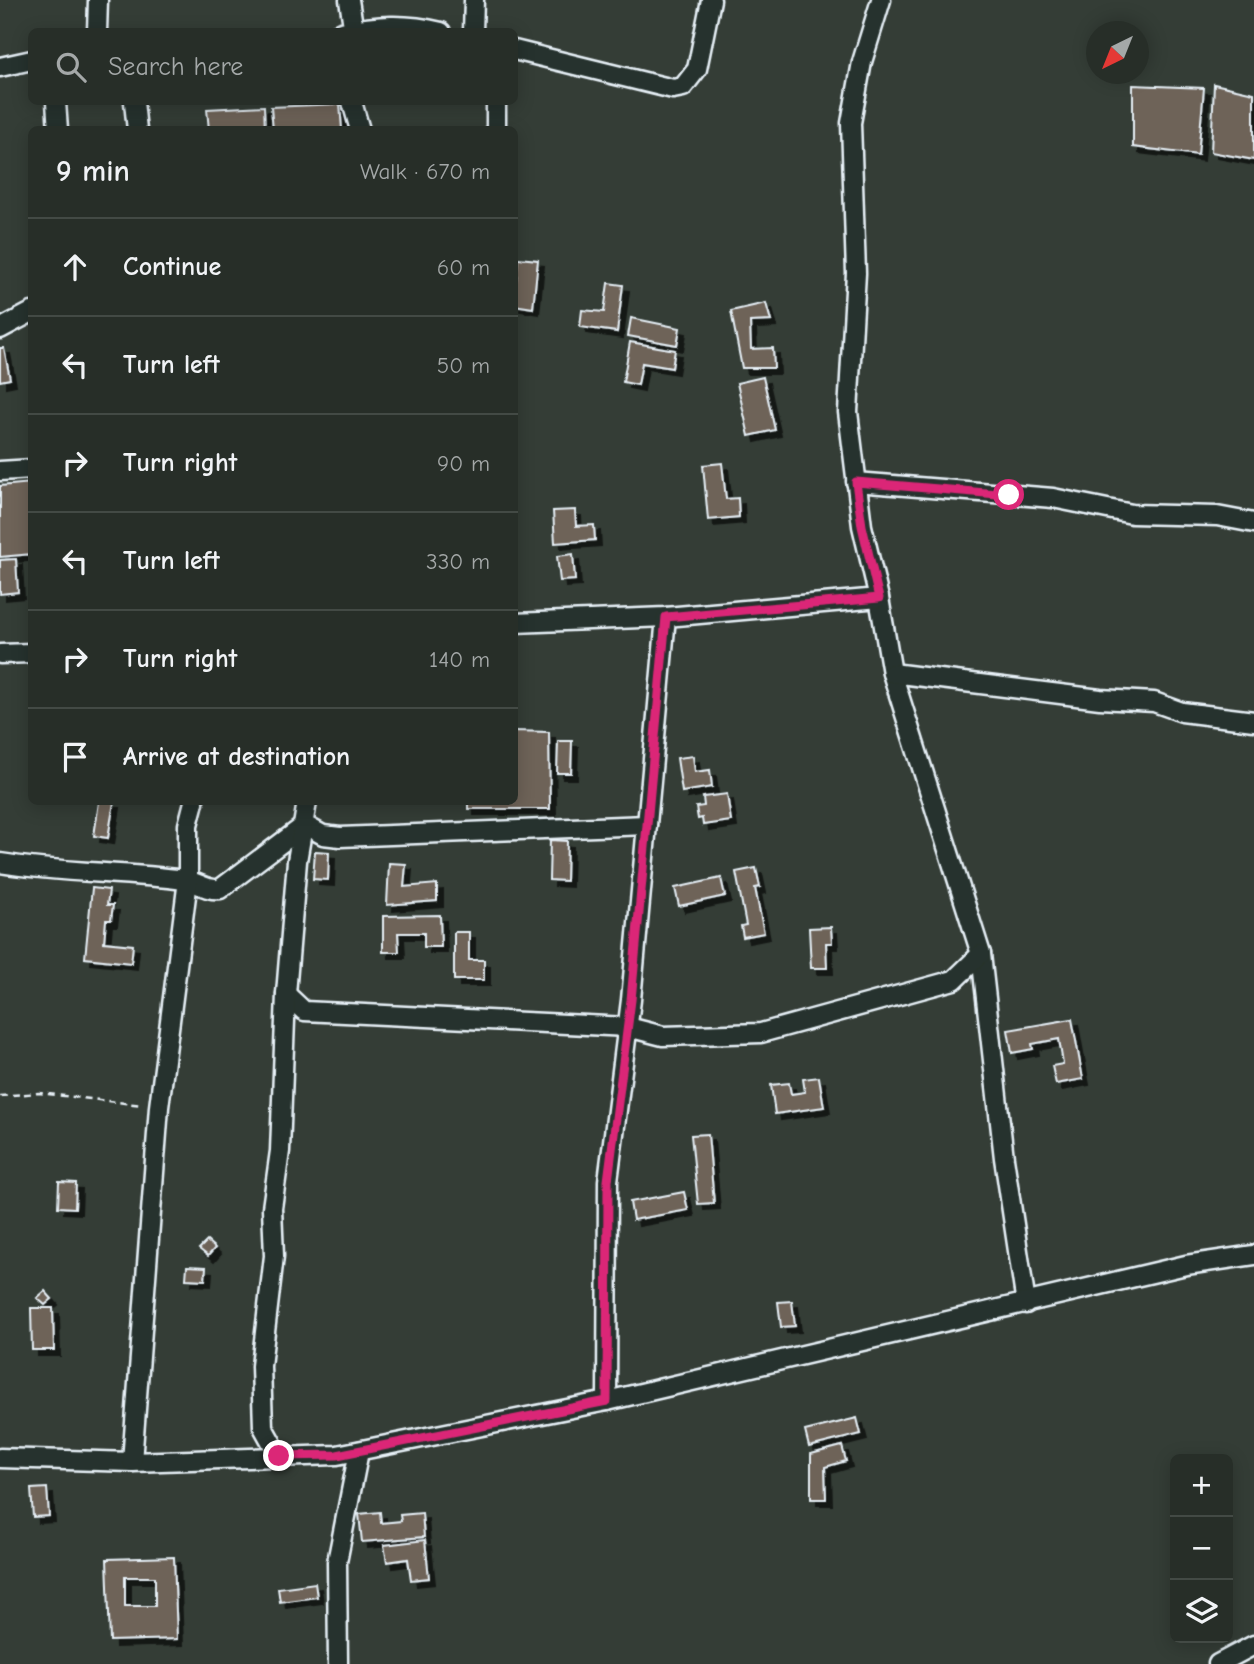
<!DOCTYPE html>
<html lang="en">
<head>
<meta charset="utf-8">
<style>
	:root { --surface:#272e28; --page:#2f3630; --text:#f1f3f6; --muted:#a4a8a8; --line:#434a45 }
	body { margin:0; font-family:"Comic Neue",sans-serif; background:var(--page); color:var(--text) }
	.controls { position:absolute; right:21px; bottom:21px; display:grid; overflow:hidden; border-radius:10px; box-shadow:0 4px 18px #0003 }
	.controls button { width:63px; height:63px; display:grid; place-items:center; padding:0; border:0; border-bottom:2px solid var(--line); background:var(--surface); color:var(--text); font:35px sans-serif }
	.compass { position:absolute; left:1086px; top:21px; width:63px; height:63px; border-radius:50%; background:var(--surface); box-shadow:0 4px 18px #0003; rotate:223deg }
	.stop { position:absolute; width:21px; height:21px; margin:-16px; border:5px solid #db2777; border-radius:50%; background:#fff }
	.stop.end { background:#db2777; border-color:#fff; box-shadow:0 2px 7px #0008 }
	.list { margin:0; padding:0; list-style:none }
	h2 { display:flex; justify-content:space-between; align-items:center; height:91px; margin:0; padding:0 28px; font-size:30px }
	h2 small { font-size:23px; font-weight:400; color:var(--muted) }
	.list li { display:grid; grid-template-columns:46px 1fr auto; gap:21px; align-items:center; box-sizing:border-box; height:98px; padding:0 28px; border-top:2px solid var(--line) }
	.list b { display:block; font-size:26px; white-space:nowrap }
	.list em { font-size:23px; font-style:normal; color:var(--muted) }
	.icon { flex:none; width:38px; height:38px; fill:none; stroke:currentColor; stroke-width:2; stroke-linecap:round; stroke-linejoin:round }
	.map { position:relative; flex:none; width:1254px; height:1664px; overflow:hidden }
	.search { position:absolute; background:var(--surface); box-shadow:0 4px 18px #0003; left:28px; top:28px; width:490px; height:77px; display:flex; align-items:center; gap:18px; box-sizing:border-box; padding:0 24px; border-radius:10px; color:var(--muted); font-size:26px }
	.panel { position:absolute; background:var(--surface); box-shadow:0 4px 18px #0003; left:28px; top:126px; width:490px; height:679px; border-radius:10px }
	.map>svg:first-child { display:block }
	.building { fill:#6e6359; stroke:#e8f1f8; stroke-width:2; fill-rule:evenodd; filter:url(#shadow) }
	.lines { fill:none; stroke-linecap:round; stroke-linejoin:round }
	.street-casing { stroke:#e8f1f8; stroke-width:23 }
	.path { stroke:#e8f1f8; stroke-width:2.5; stroke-dasharray:7 5; stroke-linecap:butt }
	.street { stroke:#26332d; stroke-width:18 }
	.route { stroke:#db2777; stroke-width:9 }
</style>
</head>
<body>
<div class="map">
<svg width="1254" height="1664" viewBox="0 0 1254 1664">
	<defs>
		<filter id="shadow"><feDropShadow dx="6" dy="6" stdDeviation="0" flood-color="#0009"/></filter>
	</defs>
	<rect width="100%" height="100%" fill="#343d36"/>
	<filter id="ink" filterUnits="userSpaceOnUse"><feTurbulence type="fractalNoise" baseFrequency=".0143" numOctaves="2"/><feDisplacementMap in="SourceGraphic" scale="14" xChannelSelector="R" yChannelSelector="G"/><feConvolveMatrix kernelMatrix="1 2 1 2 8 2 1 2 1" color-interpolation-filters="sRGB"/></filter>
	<g filter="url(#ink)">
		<!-- building -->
		<g class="building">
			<polygon points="1214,84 1254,93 1254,160 1211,152"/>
			<polygon points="1133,85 1204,88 1198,155 1133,147"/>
			<polygon points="340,104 342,130 273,130 271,107"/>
			<polygon points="264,106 265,130 209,130 207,109"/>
			<polygon points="518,258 538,260 533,308 514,305"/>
			<polygon points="608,283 623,285 617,332 580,327 582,310 604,312"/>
			<polygon points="766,303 771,321 750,322 751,349 773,348 774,368 742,368 731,311"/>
			<polygon points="631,318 680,328 677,345 628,336"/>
			<polygon points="630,342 675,350 672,368 642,363 638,385 623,382"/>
			<polygon points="0,348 4,348 10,379 0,381"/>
			<polygon points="763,377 775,430 749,436 737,383"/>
			<polygon points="722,463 726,499 738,498 739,517 708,520 703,465"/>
			<polygon points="32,483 32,554 0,557 0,486"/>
			<polygon points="575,510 576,526 594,525 595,540 555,543 553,511"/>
			<polygon points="573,554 575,580 560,581 557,556"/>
			<polygon points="16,559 18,592 0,594 0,560"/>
			<polygon points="514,731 549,732 550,809 468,809 468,802 514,802"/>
			<polygon points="558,741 572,741 571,773 557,773"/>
			<polygon points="693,756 695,772 710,770 712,787 682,792 677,758"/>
			<polygon points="727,794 731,821 703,825 702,818 698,819 696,807 704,806 703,797"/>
			<polygon points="99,802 114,802 108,838 94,836"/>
			<polygon points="550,840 567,841 566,881 549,880"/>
			<polygon points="315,851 329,852 328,880 313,879"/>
			<polygon points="389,863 406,864 404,887 437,884 437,901 387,905"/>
			<polygon points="756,868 760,887 755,888 764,933 743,937 741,926 746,925 736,872"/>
			<polygon points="721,878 725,896 679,906 675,888"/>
			<polygon points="92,888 109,890 107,905 113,905 111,920 106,920 104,942 133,945 131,963 85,958"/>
			<polygon points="440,915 441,947 424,947 424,933 398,933 399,952 383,952 383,916"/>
			<polygon points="831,927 832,943 826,943 827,968 811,968 809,928"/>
			<polygon points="454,932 469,932 469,960 484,960 484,980 454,980"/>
			<polygon points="1072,1019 1083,1079 1056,1084 1052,1066 1063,1064 1059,1039 1032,1044 1033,1049 1012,1053 1008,1030"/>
			<polygon points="819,1077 824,1107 775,1114 771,1085 789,1083 791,1094 805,1092 803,1079"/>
			<polygon points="708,1134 714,1203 698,1204 691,1135"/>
			<polygon points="59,1182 76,1183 75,1208 58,1207"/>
			<polygon points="684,1192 688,1210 633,1220 630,1202"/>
			<polygon points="207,1241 215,1248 208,1256 199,1249"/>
			<polygon points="187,1266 206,1267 205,1280 186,1279"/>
			<polygon points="45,1291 52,1299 45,1305 37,1298"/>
			<polygon points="792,1301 795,1326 781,1327 778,1302"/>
			<polygon points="31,1308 53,1308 54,1350 32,1350"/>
			<polygon points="857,1418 861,1434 809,1447 805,1431"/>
			<polygon points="842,1446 846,1461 825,1467 826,1499 811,1499 811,1454"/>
			<polygon points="47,1488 49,1516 33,1517 31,1489"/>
			<polygon points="380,1512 381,1523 401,1521 400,1515 422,1513 424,1537 362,1542 359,1514"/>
			<polygon points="425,1540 429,1578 411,1580 408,1559 387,1562 384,1545"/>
			<path d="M 174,1557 L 177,1639 L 110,1641 L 107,1559 ZM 125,1577 L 155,1577 L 155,1606 L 125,1606 Z"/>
			<polygon points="315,1583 317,1597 280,1602 278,1588"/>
		</g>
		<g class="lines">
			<defs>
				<g id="street">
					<polyline points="349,0 354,32"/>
					<polyline points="881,0 862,62 851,123 856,273 848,412 862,526 879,598 892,673 981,954 1004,1158 1026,1304"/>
					<polyline points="97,32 98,0"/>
					<path d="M 341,32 C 377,25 405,23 441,32"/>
					<polyline points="473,32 474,0"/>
					<polyline points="514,50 673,89 683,87 697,69 711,0"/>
					<polyline points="0,67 32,60"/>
					<polyline points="56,102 58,130"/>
					<polyline points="134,102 137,130"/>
					<polyline points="352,102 360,130"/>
					<polyline points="496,130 496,102"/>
					<polyline points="0,329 32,312"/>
					<polyline points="0,471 32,469"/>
					<polyline points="856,482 1053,498 1132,514 1217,516 1254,523"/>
					<polyline points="514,623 666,617 879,598"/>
					<polyline points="0,654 32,653"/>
					<polyline points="892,673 1100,699 1154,702 1182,712 1254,721"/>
					<path d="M 0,863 C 61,873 123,872 184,880 C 197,881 206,891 220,889 L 305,825 L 323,835 L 340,837 L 647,825"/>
					<polyline points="286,994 304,1011 628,1027 663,1036 761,1033 954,980 981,954"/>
					<polyline points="607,1401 608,1181 631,1000 666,617"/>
					<polyline points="279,1456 263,1427 261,1366 274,1256 272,1208 280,1151 286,994 297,861 307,802"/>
					<polyline points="0,1458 132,1462 337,1455 607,1401 1186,1265 1254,1255"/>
					<polyline points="132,1462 159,1107 188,880 188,825 194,802"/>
					<polyline points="338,1664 337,1562 359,1451"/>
					<polyline points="1218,1664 1254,1645"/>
				</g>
			</defs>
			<!-- street casing -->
			<use href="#street" class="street-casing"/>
			<!-- path -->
			<polyline class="path" points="0,1096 39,1093 142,1105"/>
			<!-- street -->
			<use href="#street" class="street"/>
		</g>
	</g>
	<g class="lines" filter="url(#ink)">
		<!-- route -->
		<polyline class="route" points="279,1456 337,1455 607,1401 608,1181 631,1000 666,617 879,598 862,526 856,482 1009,495"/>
	</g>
</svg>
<div class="controls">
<button>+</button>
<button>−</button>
<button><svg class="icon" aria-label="layers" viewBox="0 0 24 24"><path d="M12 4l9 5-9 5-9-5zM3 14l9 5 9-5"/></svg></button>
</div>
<svg class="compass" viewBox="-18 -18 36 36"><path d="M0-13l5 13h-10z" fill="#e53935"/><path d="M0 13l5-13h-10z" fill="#a4a8a8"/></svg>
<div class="stop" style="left:1009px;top:495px"></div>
<div class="stop end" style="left:279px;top:1456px"></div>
<div class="search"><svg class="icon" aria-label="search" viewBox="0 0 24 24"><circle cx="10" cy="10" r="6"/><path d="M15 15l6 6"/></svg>Search here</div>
<section class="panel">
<h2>9 min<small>Walk · 670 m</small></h2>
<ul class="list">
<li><svg class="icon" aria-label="ahead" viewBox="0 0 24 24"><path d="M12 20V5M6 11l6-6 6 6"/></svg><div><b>Continue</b></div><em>60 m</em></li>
<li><svg class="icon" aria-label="left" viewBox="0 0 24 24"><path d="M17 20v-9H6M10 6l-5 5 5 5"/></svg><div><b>Turn left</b></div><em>50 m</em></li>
<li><svg class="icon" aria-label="right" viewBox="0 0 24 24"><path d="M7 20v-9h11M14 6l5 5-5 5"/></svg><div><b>Turn right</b></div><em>90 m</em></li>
<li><svg class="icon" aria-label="left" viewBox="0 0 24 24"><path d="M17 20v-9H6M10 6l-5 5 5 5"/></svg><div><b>Turn left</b></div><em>330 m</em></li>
<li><svg class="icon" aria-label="right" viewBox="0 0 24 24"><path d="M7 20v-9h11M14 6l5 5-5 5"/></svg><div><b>Turn right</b></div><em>140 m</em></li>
<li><svg class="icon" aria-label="arrive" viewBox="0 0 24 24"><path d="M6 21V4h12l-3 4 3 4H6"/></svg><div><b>Arrive at destination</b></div></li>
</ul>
</section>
</div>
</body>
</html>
